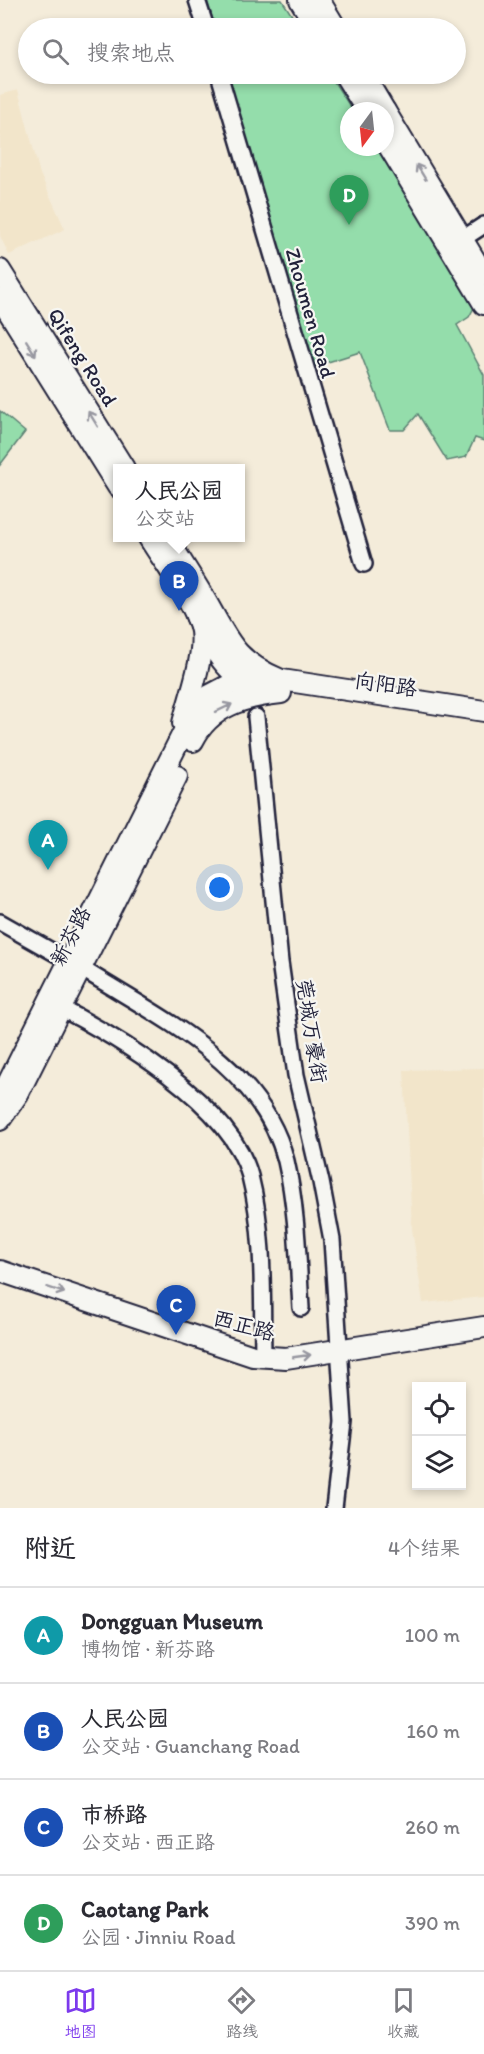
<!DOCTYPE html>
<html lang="zh">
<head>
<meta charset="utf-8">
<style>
	:root { --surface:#fff; --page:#f7f7f7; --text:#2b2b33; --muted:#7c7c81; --line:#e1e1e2; --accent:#7c3aed }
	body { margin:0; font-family:Itim,"LXGW WenKai TC",sans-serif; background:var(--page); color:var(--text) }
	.controls { position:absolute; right:18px; bottom:18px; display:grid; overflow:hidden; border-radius:0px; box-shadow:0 3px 9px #0003 }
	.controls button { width:54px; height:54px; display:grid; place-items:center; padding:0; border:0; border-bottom:2px solid var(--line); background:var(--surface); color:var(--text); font:30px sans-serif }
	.compass { position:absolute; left:340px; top:102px; width:54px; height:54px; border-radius:50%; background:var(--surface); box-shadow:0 3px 9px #0003; rotate:195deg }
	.you { position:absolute; left:220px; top:888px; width:21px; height:21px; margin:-15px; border:4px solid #fff; border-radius:50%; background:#1a73e8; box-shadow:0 0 0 9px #1a73e833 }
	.badge { display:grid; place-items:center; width:39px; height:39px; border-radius:50%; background:var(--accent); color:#fff; font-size:20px; font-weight:700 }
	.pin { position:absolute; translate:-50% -50px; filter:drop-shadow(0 2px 3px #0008) }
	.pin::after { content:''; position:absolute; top:32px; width:21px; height:18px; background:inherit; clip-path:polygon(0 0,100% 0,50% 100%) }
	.popup { position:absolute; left:113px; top:464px; width:132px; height:78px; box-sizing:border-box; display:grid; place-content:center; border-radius:0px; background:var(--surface); filter:drop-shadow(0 2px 4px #0005); font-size:20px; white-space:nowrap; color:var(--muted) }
	.popup b { font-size:22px; color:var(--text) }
	.popup::after { content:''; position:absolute; left:50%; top:100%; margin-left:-12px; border:12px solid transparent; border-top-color:var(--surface) }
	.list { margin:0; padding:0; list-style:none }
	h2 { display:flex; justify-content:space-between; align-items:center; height:78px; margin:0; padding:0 24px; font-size:26px }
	h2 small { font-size:20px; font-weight:400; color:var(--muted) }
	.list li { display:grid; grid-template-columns:39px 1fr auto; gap:18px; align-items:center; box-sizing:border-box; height:96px; padding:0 24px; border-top:2px solid var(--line) }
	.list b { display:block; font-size:22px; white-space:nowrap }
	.list p { margin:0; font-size:20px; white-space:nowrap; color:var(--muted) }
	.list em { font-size:20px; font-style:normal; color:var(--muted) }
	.icon { flex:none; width:33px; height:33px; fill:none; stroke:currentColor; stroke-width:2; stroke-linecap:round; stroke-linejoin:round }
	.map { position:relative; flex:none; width:484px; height:1508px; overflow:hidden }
	.search { position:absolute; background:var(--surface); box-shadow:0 3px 9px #0003; left:18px; right:18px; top:18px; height:66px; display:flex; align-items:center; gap:15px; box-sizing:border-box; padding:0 21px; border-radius:33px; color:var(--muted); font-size:22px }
	.sheet { height:462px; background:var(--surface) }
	nav { display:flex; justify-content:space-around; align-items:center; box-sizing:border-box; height:84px; border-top:2px solid var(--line); background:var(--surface); font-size:16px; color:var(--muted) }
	nav a { display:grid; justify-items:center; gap:3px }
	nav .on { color:var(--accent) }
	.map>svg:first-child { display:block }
	.built { fill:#f2e5ca }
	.green { fill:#94ddab; stroke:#5b8073; stroke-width:1.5 }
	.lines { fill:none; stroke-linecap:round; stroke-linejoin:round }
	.minor-casing { stroke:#22223b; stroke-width:20 }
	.major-casing { stroke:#22223b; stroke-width:24 }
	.minor { stroke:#f6f6f2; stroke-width:15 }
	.major { stroke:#f6f6f2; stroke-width:20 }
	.oneway { stroke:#9797a0 }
	.labels { text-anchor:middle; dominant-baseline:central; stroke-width:4.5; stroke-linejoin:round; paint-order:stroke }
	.street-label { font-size:21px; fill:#22223b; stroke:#f6f6f2 }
</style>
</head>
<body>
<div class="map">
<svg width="484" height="1508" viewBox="0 0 484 1508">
	<rect width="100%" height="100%" fill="#f4ecda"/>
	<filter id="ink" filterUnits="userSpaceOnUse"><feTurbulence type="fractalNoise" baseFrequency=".0167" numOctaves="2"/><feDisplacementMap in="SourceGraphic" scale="12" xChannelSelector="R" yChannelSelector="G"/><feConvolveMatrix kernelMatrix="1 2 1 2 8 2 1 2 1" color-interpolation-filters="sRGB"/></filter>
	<g filter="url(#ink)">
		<!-- built -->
		<g class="built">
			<polygon points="18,90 40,174 65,229 9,255 0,236 0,95"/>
			<polygon points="484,1068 484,1297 423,1303 412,1229 404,1070"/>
		</g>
		<!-- green -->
		<g class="green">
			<polygon points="207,0 282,0 300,28 215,28"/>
			<polygon points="228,74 329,74 353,111 349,111 349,147 376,147 476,304 469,317 457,325 484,375 484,441 475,438 466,457 447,461 418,414 404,430 390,430 360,352 312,367"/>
			<polygon points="0,411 25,432 0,465"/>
		</g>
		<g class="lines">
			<defs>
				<g id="minor">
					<polyline points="197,0 206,28"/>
					<polyline points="219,74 364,564"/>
					<polyline points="461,240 484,225"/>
					<polyline points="256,717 280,962 296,1075 321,1182 332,1240 344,1422 334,1508"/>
					<polyline points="0,922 69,961"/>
					<path d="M 81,968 C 158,1017 262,1064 286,1161 C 297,1208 298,1260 301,1308"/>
					<path d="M 51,1003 C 114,1035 231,1103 250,1176 C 265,1235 262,1297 263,1357"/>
				</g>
				<g id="major">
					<polyline points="300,0 317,28"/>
					<polyline points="319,0 336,28"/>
					<polyline points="344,74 367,111"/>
					<polyline points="363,74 385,111"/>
					<polyline points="385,111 484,275"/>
					<polyline points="385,140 484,304"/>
					<polyline points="0,270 124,468"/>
					<polyline points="0,298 118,487"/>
					<path d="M 149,538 C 163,561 197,606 201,631 C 205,656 189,698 183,723"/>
					<path d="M 167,538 C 180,559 193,579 206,601 C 229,641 234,660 279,679"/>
					<path d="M 196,616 C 210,642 224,675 254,685"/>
					<path d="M 193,741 C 210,706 245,697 281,693"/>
					<polyline points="0,1106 5,1089 189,721 210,695 231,684 245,682 282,680 484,711"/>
					<polyline points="0,1120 18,1094 177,776"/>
					<polyline points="0,1271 253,1356 286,1358 484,1327"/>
				</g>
			</defs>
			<!-- minor casing -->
			<use href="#minor" class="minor-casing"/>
			<!-- major casing -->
			<use href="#major" class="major-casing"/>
			<!-- minor -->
			<use href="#minor" class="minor"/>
			<!-- major -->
			<use href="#major" class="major"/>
		</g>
		<!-- one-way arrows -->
		<defs><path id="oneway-shaft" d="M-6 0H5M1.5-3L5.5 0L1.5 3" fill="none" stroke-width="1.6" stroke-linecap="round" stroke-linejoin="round" transform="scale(1.5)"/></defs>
		<g class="oneway">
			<use href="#oneway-shaft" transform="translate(421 172) rotate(-121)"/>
			<use href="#oneway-shaft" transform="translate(31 348) rotate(58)"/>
			<use href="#oneway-shaft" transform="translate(93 419) rotate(-122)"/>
			<use href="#oneway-shaft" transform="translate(224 708) rotate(-26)"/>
			<use href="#oneway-shaft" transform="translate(56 1290) rotate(18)"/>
			<use href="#oneway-shaft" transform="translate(302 1356) rotate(-8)"/>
		</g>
	</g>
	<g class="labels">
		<!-- street labels -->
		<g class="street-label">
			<text transform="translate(311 313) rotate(74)">Zhoumen Road</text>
			<text transform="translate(83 357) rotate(58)">Qifeng Road</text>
			<text transform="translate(386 684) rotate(8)">向阳路</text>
			<text transform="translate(70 936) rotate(-63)">新芬路</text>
			<text transform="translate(312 1031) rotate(81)">莞城万豪街</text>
			<text transform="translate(244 1325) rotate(15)">西正路</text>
		</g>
	</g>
</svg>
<div class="controls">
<button><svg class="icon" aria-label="locate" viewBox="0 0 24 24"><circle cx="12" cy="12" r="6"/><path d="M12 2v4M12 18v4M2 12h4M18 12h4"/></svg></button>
<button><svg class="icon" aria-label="layers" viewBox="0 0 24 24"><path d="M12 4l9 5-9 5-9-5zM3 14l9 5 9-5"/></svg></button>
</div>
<svg class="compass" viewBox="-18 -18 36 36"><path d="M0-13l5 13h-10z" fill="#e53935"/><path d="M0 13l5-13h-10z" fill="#7c7c81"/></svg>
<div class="you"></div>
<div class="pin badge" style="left:48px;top:870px;background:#0f9aa8">A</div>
<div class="pin badge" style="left:179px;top:611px;background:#1a4fb4">B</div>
<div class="popup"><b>人民公园</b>公交站</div>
<div class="pin badge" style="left:176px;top:1335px;background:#1a4fb4">C</div>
<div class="pin badge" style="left:349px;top:225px;background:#2e9e5b">D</div>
<div class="search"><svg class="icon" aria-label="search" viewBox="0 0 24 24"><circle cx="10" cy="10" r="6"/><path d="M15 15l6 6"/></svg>搜索地点</div>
</div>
<section class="sheet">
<h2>附近<small>4个结果</small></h2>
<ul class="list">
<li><span class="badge" style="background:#0f9aa8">A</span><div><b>Dongguan Museum</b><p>博物馆 · 新芬路</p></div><em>100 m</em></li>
<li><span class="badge" style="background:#1a4fb4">B</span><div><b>人民公园</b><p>公交站 · Guanchang Road</p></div><em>160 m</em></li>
<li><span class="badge" style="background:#1a4fb4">C</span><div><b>市桥路</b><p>公交站 · 西正路</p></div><em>260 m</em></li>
<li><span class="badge" style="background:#2e9e5b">D</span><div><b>Caotang Park</b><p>公园 · Jinniu Road</p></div><em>390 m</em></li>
</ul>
</section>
<nav>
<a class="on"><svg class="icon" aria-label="map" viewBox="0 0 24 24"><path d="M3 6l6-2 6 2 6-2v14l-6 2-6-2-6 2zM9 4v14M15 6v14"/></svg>地图</a>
<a><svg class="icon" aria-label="directions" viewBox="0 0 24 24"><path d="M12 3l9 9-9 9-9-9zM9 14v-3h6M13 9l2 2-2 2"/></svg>路线</a>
<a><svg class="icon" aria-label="saved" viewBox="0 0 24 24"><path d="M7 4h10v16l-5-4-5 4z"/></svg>收藏</a>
</nav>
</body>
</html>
